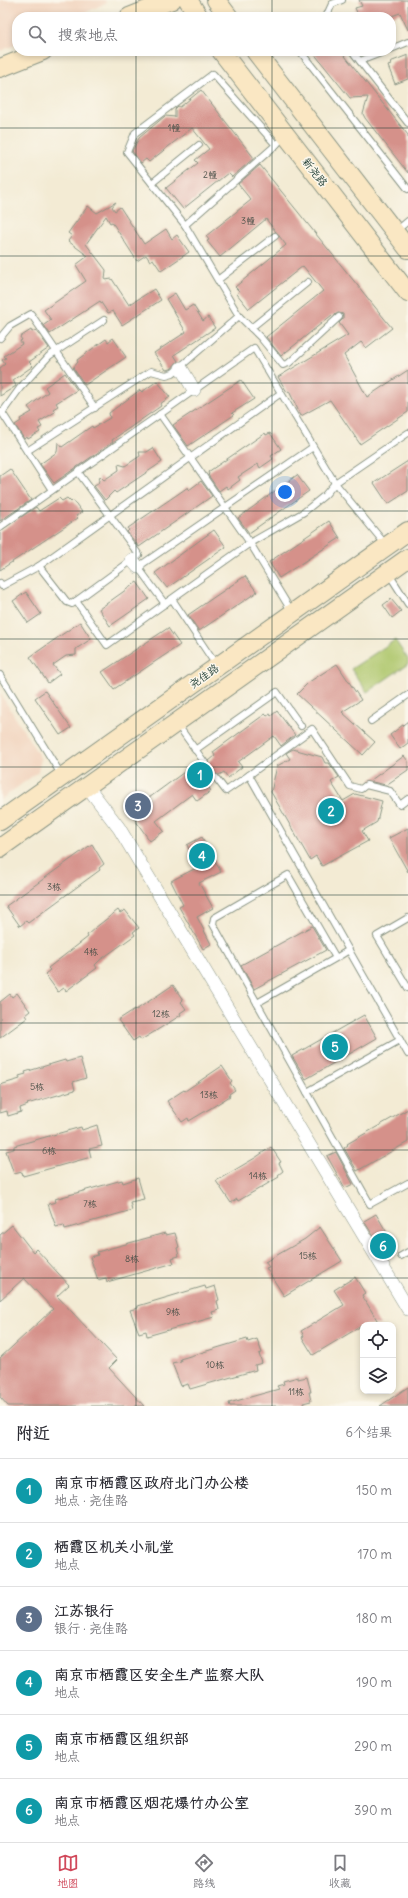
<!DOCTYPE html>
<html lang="zh">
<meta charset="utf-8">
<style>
body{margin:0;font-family:Delius,"LXGW WenKai TC",sans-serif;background:#f7f7f7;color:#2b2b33}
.controls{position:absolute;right:12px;bottom:12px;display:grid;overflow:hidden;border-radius:8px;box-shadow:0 2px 6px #0003}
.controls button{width:36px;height:36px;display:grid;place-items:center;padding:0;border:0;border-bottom:1px solid #e1e1e2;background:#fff;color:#2b2b33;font:20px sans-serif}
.you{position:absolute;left:285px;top:492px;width:14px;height:14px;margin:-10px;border:3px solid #fff;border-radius:50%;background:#1a73e8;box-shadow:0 0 0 6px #1a73e833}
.badge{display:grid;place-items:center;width:26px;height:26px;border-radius:50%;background:#d1495b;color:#fff;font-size:13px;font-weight:700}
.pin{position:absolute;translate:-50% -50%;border:2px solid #fff;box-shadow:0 1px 4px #0006}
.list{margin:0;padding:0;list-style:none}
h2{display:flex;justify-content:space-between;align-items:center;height:52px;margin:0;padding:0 16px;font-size:17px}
h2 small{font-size:13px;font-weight:400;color:#7c7c81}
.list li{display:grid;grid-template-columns:26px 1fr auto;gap:12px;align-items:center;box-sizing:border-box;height:64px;padding:0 16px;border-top:1px solid #e1e1e2}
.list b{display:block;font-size:15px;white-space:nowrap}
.list p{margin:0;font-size:13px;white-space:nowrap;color:#7c7c81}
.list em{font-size:13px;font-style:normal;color:#7c7c81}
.icon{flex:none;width:22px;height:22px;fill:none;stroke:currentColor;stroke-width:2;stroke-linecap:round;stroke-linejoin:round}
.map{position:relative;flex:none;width:408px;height:1406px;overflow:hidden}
.search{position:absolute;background:#fff;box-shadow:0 2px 6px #0003;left:12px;right:12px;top:12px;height:44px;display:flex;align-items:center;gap:10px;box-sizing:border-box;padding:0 14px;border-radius:16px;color:#7c7c81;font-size:15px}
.sheet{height:436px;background:#fff}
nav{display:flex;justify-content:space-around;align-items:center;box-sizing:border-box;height:56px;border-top:1px solid #e1e1e2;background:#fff;font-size:11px;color:#7c7c81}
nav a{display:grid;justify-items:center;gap:2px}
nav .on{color:#d1495b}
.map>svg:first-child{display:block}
.built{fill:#f2d4be}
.green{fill:#adc66b;stroke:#668250}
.building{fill:#d5918a}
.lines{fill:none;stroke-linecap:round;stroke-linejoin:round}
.lane-casing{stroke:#899484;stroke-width:8}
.street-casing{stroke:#899484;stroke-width:14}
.secondary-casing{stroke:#899484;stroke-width:20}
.lane{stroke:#fff;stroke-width:6}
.street{stroke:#fff;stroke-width:13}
.secondary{stroke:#fae7c3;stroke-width:18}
.grid{fill:none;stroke:#1f3d34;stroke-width:1;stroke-opacity:0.55}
.labels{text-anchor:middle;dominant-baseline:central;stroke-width:3;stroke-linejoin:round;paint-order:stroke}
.number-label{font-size:9px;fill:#4c524a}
.street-label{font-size:11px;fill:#1f3d34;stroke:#fbf7ec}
</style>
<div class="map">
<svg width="408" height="1406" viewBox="0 0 408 1406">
<rect width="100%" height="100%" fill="#fbf7ec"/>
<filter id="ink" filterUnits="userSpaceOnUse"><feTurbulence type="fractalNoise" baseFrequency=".025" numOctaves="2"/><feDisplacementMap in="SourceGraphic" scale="8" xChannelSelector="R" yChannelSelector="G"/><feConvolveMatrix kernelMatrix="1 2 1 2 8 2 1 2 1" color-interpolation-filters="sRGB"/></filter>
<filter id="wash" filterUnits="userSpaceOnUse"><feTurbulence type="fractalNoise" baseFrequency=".012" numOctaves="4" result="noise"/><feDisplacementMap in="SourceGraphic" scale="16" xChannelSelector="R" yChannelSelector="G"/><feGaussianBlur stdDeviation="0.9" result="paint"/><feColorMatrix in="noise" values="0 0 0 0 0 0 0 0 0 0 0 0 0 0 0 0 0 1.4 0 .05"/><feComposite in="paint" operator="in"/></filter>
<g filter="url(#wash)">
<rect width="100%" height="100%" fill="#f3ebd4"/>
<g class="built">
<path d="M0 0H105L106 3 76 17H17V44L0 51Z"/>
<path d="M0 693 41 759 38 772 0 800Z"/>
</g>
<path class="green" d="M395 640 408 659V664L367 692 351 669Z"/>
<g id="blocks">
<g class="building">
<path d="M359 0H408V30L400 13 389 17H359L355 8 362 6Z"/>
<path d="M312 51H341L408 135V173L365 118 363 114 368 97 350 98Z"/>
<path d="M408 55V79L395 84 388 66 391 65 390 62Z"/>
<path d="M201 90 254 158 232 177 228 173 183 209 166 188 198 163 195 160 209 149 192 128 149 162 146 159 141 163 132 151 139 138 165 116 175 117V109L178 106 180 107Z"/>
<path d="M260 165 392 328 366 348 361 342 344 355 367 397 408 370V412L360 444 330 400 301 416 289 391 287 392 278 377 348 335 339 323 343 319V314L338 313 333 316 332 315 281 356 266 337 323 291 303 266 249 309 237 294 239 291 235 287 286 245 266 219 220 257 207 241 209 240 206 236 251 200 238 184Z"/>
<path d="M116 202 112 207 115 211 120 207 144 244 166 229 172 239 177 235 189 252 161 271 153 259 150 261 146 255 137 261 112 222 110 223 106 216 86 244 106 270 105 280 112 279 129 305 154 289 161 300 122 325 113 311 108 313 100 301 50 334 44 325 51 320 44 310 86 281 76 265 88 256 68 241 72 236 68 233 88 206 97 213Z"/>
<path d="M175 293 185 310 193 305 203 321 208 317 215 328 174 355 178 361 171 369 166 370 154 353 186 332 166 299Z"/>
<path d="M31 330 32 332 36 330 49 348 29 362 33 366 13 380 16 386 0 396V368L5 364 2 360 6 358 4 356 22 344 20 341 22 340 20 337Z"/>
<path d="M113 338 126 357 85 385 73 368 78 362 77 360 106 339 108 342Z"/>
<path d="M65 373 77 390 56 403 58 406 53 409 55 412 39 422 42 427 38 429 40 432 28 439 27 437 24 439 15 425 21 421 20 419 32 412 28 407 48 392 45 387Z"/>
<path d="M241 380 254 399 232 413 234 415 188 446 173 425Z"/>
<path d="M157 381 170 397 160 404 161 406 112 440 113 442 54 483 40 464 57 452 58 442 62 447 92 426 93 428 110 418 109 413 140 390 142 392Z"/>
<path d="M265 433 266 435 270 433 281 449 271 456 273 459 260 468 258 464 238 477 240 480 228 489 226 486 219 491 208 475 209 474 208 472Z"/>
<path d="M153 448 162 462 116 493 114 491 105 500 94 486 98 484 100 476 104 480 119 470 118 464 125 466 140 456 139 452H147Z"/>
<path d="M408 461V491L388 504 374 483Z"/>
<path d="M10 469 31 500 0 521V476Z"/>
<path d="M297 475 309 491 249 533 238 518Z"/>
<path d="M201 481 212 496 139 547 127 532 129 530 128 528 178 494 188 487 189 490Z"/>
<path d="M59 498 62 501 67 498 71 502 73 500 82 512 76 516 78 518 0 570V531L36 507 39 511Z"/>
<path d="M329 521 340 538 279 578 269 562Z"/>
<path d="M214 530 226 547 167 588 155 573Z"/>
<path d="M245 576 257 592 199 631 188 615Z"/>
<path d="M137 582 149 599 110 626 99 609Z"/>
<path d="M26 592 41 614 28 623 13 601Z"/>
<path d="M391 599 401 611 392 618 383 605Z"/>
<path d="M80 622 91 639 76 649V655L66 656 53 665 60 674 48 683 30 657Z"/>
<path d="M168 628 180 645 114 689 102 672Z"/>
<path d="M337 664 361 700 342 712 375 742 363 755 297 694 309 682Z"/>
<path d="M45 691 71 728 60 735 35 698Z"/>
<path d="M277 711 295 735 281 746 274 736 238 762 242 767 228 778 224 772 219 775 214 774 212 780 207 785 211 791 197 801 192 794 156 821 164 831 150 841 133 817 141 811 138 806 191 767 195 772 202 766 207 767 209 761 215 756 213 752 265 714 267 716 270 714 271 716Z"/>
<path d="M408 721V743L400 749 390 735Z"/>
<path d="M293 749 322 757 325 763H329L339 777 331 782 343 801 355 794 382 801 377 822 362 831 368 841 322 866 316 856 310 860 271 792 277 766 290 759 286 753Z"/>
<path d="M404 756 408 761V770L386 785 372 782 371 780Z"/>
<path d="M408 828V872L389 838Z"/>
<path d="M202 837 221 872 199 883 213 908 197 917 211 944 203 949 179 907 183 905 171 881 198 867 187 845Z"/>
<path d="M92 844 104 864 99 868 100 870 28 923 26 921 20 926 6 906Z"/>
<path d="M118 910 120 913 125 910 139 928 133 932 135 935 100 960 95 965 97 968 66 991 64 988 58 992 45 974 50 970 48 968 88 937 87 935 95 928Z"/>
<path d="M312 926 326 950 254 989 241 965Z"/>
<path d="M173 985 183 1000 181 1002 186 1009 180 1013 181 1015 162 1027 141 1040 139 1037 133 1041 118 1020 135 1009 136 1010Z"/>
<path d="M17 993 30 1011 25 1015 27 1018 0 1038V1002L10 994 12 997Z"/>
<path d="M364 1015 377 1038 306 1079 292 1056Z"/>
<path d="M80 1058 86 1078 73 1082 75 1090 27 1104 28 1105 20 1108 21 1112 8 1116 7 1111 0 1113V1085L20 1079 19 1076 26 1074 25 1072 65 1060 66 1062Z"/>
<path d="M222 1066 232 1081 230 1083 235 1090 229 1094 230 1096 211 1108 189 1121 188 1118 182 1122 167 1101 184 1090 185 1091Z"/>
<path d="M408 1109V1142L357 1171 344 1148 348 1145 347 1144Z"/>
<path d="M97 1125 102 1146 89 1149 91 1157 23 1176 22 1172 14 1174 6 1151 14 1149V1146L81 1127 82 1130Z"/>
<path d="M271 1147 281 1162 279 1163 283 1171 278 1175 279 1177 238 1201 237 1199 231 1203 216 1181 255 1158Z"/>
<path d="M336 1152 353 1184 345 1188 327 1156Z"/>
<path d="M138 1178 144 1199 130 1202 132 1210 65 1229 64 1225 56 1227 48 1204 56 1202 55 1199 122 1180 123 1183Z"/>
<path d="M376 1214 393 1243 391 1245 393 1248 384 1253 364 1221Z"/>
<path d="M12 1225 33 1252 36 1249 69 1285 57 1296 117 1360 109 1368 144 1406H8L0 1397V1358L53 1309 24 1278 0 1300V1235Z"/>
<path d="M320 1227 342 1261 284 1296 266 1268 269 1267 265 1262 305 1239Z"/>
<path d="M165 1233 166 1235 175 1233 179 1247 177 1248 179 1256 172 1258 174 1263 107 1282 106 1278 98 1280 90 1257 98 1255 97 1252Z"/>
<path d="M355 1277 365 1293 362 1295 380 1325H363L313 1355 302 1337 304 1336 301 1331 344 1305 334 1290Z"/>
<path d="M205 1286 206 1289 215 1286 219 1300 217 1301 219 1310 212 1312 214 1317 147 1336 146 1331 139 1333 130 1310 138 1308V1306Z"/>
<path d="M247 1339 248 1342 257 1339 262 1353 259 1354 262 1363 255 1365 256 1370 190 1389 188 1384 181 1386 172 1363 181 1361 180 1359Z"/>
<path d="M298 1377V1379L307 1377 311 1392H309L311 1401 303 1403 304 1406H230L229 1403 279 1389 277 1386 284 1384 283 1381Z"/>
<path d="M408 1387V1406H380Z"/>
</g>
</g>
</g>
<g filter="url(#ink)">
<use href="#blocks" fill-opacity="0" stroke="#899484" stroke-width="1"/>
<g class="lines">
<defs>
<g id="lane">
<path d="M326 17 332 4 342 0"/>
<path d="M391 49 408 42"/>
<path d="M300 51 408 189"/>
<path d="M352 51 408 123"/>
<path d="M360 61 386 51"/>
<path d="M276 145 213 74 135 133 127 152 185 225 239 316 261 338 283 365 289 363 339 317"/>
<path d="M152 183 199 145"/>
<path d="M185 225 278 143"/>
<path d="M396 231 408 221"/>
<path d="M219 279 275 236"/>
<path d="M251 328 308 282"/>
<path d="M0 338 10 326 31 314 95 408"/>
<path d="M1 411 52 490"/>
<path d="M2 413 20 388 49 356 104 320"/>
<path d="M160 414 250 543 292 612"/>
<path d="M27 451 151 371 166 375 173 373 239 316"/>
<path d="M0 527 254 348 335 483 386 545"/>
<path d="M39 566 67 602 72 604 139 555 78 472"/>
<path d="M389 574 408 604"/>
<path d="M0 583 2 586 39 566 281 393"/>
<path d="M172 599 216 665"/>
<path d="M76 601 107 645 250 543 304 512 325 495 335 483 408 433"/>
<path d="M165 604 138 567 313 447"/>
<path d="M0 675 62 776"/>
<path d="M371 721 408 695"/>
<path d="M177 724 205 763"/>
<path d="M195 750 277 692 301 726"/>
<path d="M249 775 312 729 350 786 361 789 366 785 390 791 400 805 408 799"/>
<path d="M216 778 226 791 249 775 408 1054"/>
<path d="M408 918 377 936 408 988"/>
<path d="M336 958 288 875 214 918 213 924 257 1003 336 958 349 950"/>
<path d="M257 1003 370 1204 408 1183"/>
<path d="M307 1092 400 1040"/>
<path d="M401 1256 408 1252"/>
</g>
<g id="street">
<path d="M181 368 194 390"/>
<path d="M132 560 138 567"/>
<path d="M87 786 119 828 408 1309"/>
</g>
<g id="secondary">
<path d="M188 0 199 17"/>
<path d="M216 0 229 17"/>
<path d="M129 17 172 0"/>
<path d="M221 51 408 293"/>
<path d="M255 51 408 249"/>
<path d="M0 68 43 51"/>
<path d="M0 821 408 531"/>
<path d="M0 848 408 558"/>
</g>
</defs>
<use href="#lane" class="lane-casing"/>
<use href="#street" class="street-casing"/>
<use href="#secondary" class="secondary-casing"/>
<use href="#lane" class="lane"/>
<use href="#street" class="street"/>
<use href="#secondary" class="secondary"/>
</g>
</g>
<path class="grid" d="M136 0V17M272 0V17M136 51V1406M272 51V1406M0 128H408M0 256H408M0 383H408M0 511H408M0 639H408M0 767H408M0 895H408M0 1023H408M0 1150H408M0 1278H408"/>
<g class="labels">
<g class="number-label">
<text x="174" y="127">1幢</text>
<text x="210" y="174">2幢</text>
<text x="248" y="220">3幢</text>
<text x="54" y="886">3栋</text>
<text x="91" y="951">4栋</text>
<text x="161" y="1013">12栋</text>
<text x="37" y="1086">5栋</text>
<text x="209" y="1094">13栋</text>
<text x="49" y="1150">6栋</text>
<text x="258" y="1175">14栋</text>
<text x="90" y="1203">7栋</text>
<text x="308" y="1255">15栋</text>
<text x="132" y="1258">8栋</text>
<text x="173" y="1311">9栋</text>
<text x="215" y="1364">10栋</text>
<text x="296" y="1391">11栋</text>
</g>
<g class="street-label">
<text transform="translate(315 172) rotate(52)">新尧路</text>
<text transform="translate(204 676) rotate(-35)">尧佳路</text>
</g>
</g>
</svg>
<div class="controls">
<button><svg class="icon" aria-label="locate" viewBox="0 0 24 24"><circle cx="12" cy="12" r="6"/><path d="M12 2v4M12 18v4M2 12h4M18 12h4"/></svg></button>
<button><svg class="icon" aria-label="layers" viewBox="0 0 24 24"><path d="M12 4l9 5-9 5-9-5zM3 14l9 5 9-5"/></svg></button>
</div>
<div class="you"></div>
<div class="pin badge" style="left:200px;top:775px;background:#0f9aa8">1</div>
<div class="pin badge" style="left:331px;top:811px;background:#0f9aa8">2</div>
<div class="pin badge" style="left:138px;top:806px;background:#5c6f8a">3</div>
<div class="pin badge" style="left:202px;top:856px;background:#0f9aa8">4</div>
<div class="pin badge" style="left:335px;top:1047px;background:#0f9aa8">5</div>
<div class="pin badge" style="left:383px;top:1246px;background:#0f9aa8">6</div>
<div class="search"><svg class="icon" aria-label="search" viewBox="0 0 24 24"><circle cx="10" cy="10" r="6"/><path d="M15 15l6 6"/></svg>搜索地点</div>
</div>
<section class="sheet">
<h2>附近<small>6个结果</small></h2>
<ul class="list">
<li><span class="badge" style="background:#0f9aa8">1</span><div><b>南京市栖霞区政府北门办公楼</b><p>地点 · 尧佳路</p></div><em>150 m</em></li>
<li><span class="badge" style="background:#0f9aa8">2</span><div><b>栖霞区机关小礼堂</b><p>地点</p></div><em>170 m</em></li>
<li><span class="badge" style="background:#5c6f8a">3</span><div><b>江苏银行</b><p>银行 · 尧佳路</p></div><em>180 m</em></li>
<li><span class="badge" style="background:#0f9aa8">4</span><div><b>南京市栖霞区安全生产监察大队</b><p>地点</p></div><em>190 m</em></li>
<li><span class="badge" style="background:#0f9aa8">5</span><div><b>南京市栖霞区组织部</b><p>地点</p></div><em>290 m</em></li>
<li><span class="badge" style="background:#0f9aa8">6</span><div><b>南京市栖霞区烟花爆竹办公室</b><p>地点</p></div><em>390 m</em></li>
</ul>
</section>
<nav>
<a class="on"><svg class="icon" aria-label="map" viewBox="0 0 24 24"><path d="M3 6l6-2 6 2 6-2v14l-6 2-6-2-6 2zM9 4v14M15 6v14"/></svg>地图</a>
<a><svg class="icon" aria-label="directions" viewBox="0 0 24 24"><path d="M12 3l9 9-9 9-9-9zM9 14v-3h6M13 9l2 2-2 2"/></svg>路线</a>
<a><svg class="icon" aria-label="saved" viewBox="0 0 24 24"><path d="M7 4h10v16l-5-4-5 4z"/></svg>收藏</a>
</nav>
